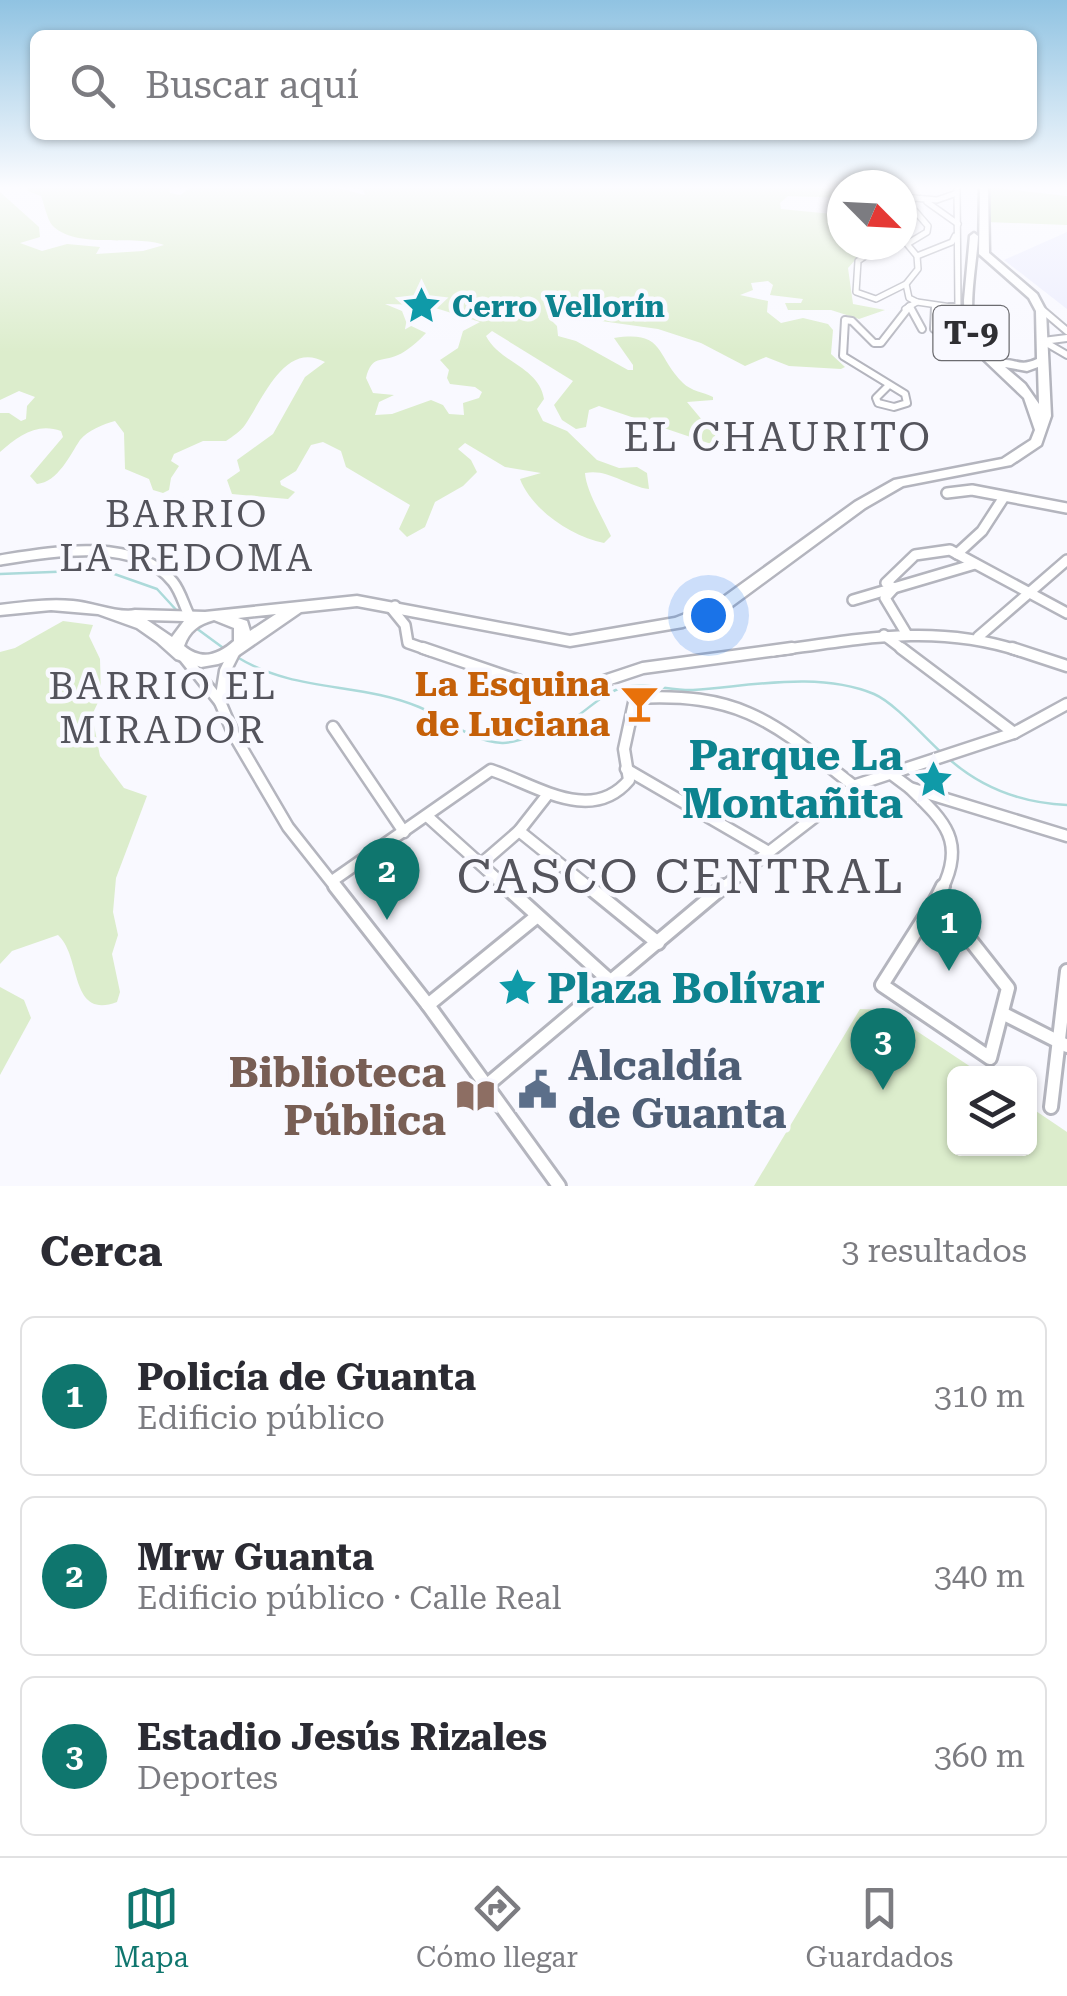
<!DOCTYPE html>
<html lang="es">
<meta charset="utf-8">
<style>
body{margin:0;font-family:"Roboto Serif",serif;background:#f2f2f3;color:#2b2b33}
.controls{position:absolute;right:30px;bottom:30px;display:grid;overflow:hidden;border-radius:15px;box-shadow:0 2px 8px #0004}
.controls button{width:90px;height:90px;display:grid;place-items:center;padding:0;border:0;border-bottom:2px solid #e1e1e2;background:#fff;color:#2b2b33;font:50px sans-serif}
.compass{position:absolute;left:827px;top:170px;width:90px;height:90px;border-radius:50%;background:#fff;box-shadow:0 2px 8px #0004;rotate:114deg}
.you{position:absolute;left:708px;top:615px;width:35px;height:35px;margin:-25px;border:8px solid #fff;border-radius:50%;background:#1a73e8;box-shadow:0 0 0 15px #1a73e833}
.badge{display:grid;place-items:center;width:65px;height:65px;border-radius:50%;background:#0f766e;color:#fff;font-size:32px;font-weight:700}
.pin{position:absolute;translate:-50% -82px;filter:drop-shadow(0 2px 5px #0008)}
.pin::after{content:'';position:absolute;top:52px;width:35px;height:30px;background:inherit;clip-path:polygon(0 0,100% 0,50% 100%)}
.list{margin:0;padding:0;list-style:none}
h2{display:flex;justify-content:space-between;align-items:center;height:130px;margin:0;padding:0 40px;font-size:42px}
h2 small{font-size:32px;font-weight:400;color:#7c7c81}
.list li{display:grid;grid-template-columns:65px 1fr auto;gap:30px;align-items:center;box-sizing:border-box;height:160px;margin:0 20px 20px;padding:0 20px;border:2px solid #e1e1e2;border-radius:15px}
.list b{display:block;font-size:38px;white-space:nowrap}
.list p{margin:0;font-size:32px;white-space:nowrap;color:#7c7c81}
.list em{font-size:32px;font-style:normal;color:#7c7c81}
.icon{flex:none;width:55px;height:55px;fill:none;stroke:currentColor;stroke-width:2;stroke-linecap:round;stroke-linejoin:round}
.map{position:relative;flex:none;width:1067px;height:1186px;overflow:hidden}
.search{position:absolute;background:#fff;box-shadow:0 2px 8px #0004;left:30px;right:30px;top:30px;height:110px;display:flex;align-items:center;gap:25px;box-sizing:border-box;padding:0 35px;border-radius:15px;color:#7c7c81;font-size:38px}
.sheet{height:670px;background:#fff}
nav{display:flex;justify-content:space-around;align-items:center;box-sizing:border-box;height:140px;border-top:2px solid #e1e1e2;background:#fff;font-size:28px;color:#7c7c81}
nav a{display:grid;justify-items:center;gap:5px}
nav .on{color:#0f766e}
.map>svg:first-child{display:block}
.built{fill:#ecedfe}
.green{fill:#dcedcc;fill-rule:evenodd}
.lines{fill:none;stroke-linecap:round;stroke-linejoin:round}
.stream{stroke:#acdada;stroke-width:2.5}
.minor-far4-casing{stroke:#b4b5be;stroke-width:8}
.minor-far3-casing{stroke:#b4b5be;stroke-width:10}
.minor-far2-casing{stroke:#b4b5be;stroke-width:14}
.minor-far1-casing{stroke:#b4b5be;stroke-width:15}
.minor-casing{stroke:#b4b5be;stroke-width:18}
.trunk-casing{stroke:#b4b5be;stroke-width:5}
.minor-far4{stroke:#fff;stroke-width:5}
.minor-far3{stroke:#fff;stroke-width:6}
.minor-far2{stroke:#fff;stroke-width:9}
.minor-far1{stroke:#fff;stroke-width:10}
.minor{stroke:#fff;stroke-width:12}
.trunk{fill:#fff;fill-rule:evenodd}
.labels{text-anchor:middle;dominant-baseline:central;stroke-width:9;stroke-linejoin:round;paint-order:stroke}
.far-culture-label{font-size:30px;font-weight:bold;fill:#0d838f;stroke:#f9f9ff;text-anchor:start}
.shield{fill:#f9f9ff;stroke:#6c6c70;stroke-width:2.5}
.shield-label{font-size:32px;font-weight:bold;fill:#2f2f33}
.food-label{font-size:35px;font-weight:bold;fill:#c56008;stroke:#f9f9ff;text-anchor:end}
.neighbourhood-label{font-size:38px;letter-spacing:2.5px;fill:#54545c;stroke:#f9f9ff}
.quarter-label{font-size:40px;letter-spacing:2.5px;fill:#54545c;stroke:#f9f9ff}
.near-culture-label{font-size:42px;font-weight:bold;fill:#0d838f;stroke:#f9f9ff;text-anchor:end}
.near-service-label{font-size:42px;font-weight:bold;fill:#4e5e75;stroke:#f9f9ff;text-anchor:start}
.near-education-label{font-size:42px;font-weight:bold;fill:#785e54;stroke:#f9f9ff;text-anchor:end}
.near-quarter-label{font-size:48px;letter-spacing:2.5px;fill:#54545c;stroke:#f9f9ff}
</style>
<div class="map">
<svg width="1067" height="1186" viewBox="0 0 1067 1186">
<rect width="100%" height="100%" fill="#f9f9ff"/>
<path class="built" d="M1067 232V309L1004 260Z"/>
<g class="green">
<path d="M28 187H169L170 193 180 195 192 187H334L365 195 363 190 349 187H842V198L788 196 780 203 781 209 832 214V228L842 235V245L866 248 848 268 853 304 885 310 859 319 831 310H788L785 303H801L803 299 770 295 773 285 768 281 751 283 753 290 740 295 768 301 767 312 781 323 803 318 828 324 833 330 831 354 845 367 841 369 789 366 766 357 745 366 701 343 658 329 566 316 548 317 557 326 558 336 576 341 628 370H633V365L614 338C665 330 655 355 683 383 691 391 703 392 713 397V400L687 402 723 445 717 446 599 406 589 410 586 427 576 429 562 420 554 405 573 381 492 331 486 336C500 363 539 367 544 399L537 409 543 421 567 431 597 460 619 468 637 467 647 473 649 489C627 486 607 468 585 473 586 491 603 518 611 536L604 543C572 537 532 510 520 479L541 473 505 467 465 443 458 449 471 460 477 472 463 486 435 502 425 527 407 537 399 529 410 505 346 467 341 451 323 442 311 445 296 471 280 481 281 485 295 492 288 499 232 494 227 480 240 471 237 460 273 434 305 377 325 362C285 340 263 399 245 425 240 432 233 436 226 441H203L174 454 171 461 179 466 171 478 169 490 163 493 153 490 149 479 125 469 124 433 115 421C104 424 88 430 80 440 70 455 58 482 37 484L30 476 63 437 61 431C37 422 18 436 0 452V413H9L21 421 26 419 27 406 35 397 19 391 0 400V192L39 227 40 237 20 243 42 251 67 244 100 247 96 254 143 251 164 245C136 234 75 250 52 225 47 219 44 203 41 196L28 191ZM385 304 426 305 480 322 463 331 458 348 440 360 449 370 447 378 450 384 475 387 482 392 479 398 463 403 464 415 449 414 443 405 431 400 392 414 375 415 379 402 394 395 373 393 366 378C372 354 381 363 398 355 406 352 420 340 426 333L407 324 402 311Z"/>
<path d="M988 187 1067 196V225L987 222Z"/>
<path d="M63 621 93 625 89 636 100 659 101 696 92 715 100 756 124 788 147 796 116 878 113 912 118 935 112 954 120 992 117 1002C69 1020 82 957 58 935L12 951 0 964V652L15 648Z"/>
<path d="M0 987 24 1000 31 1018 0 1075Z"/>
<path d="M860 1009 885 1010 980 1073 954 1074V1148H1030V1107L1067 1132V1186H754Z"/>
</g>
<g class="lines">
<g class="stream">
<path d="M0 574 103 570 157 589 179 613"/>
<path d="M196 628 226 650"/>
<path d="M237 657C295 693 360 682 419 707 446 718 471 742 502 743 514 744 562 726 573 719 590 708 604 692 625 687 645 682 671 691 693 690 751 686 819 671 874 694 895 703 925 738 943 754"/>
<path d="M949 759C983 789 1022 803 1067 805"/>
</g>
<defs>
<g id="minor-far4">
<path d="M902 197 937 200 957 193"/>
<path d="M903 197 928 226 927 232 907 244 917 256 918 269 906 284 909 298 917 302 905 309"/>
<path d="M842 202 835 227 842 234"/>
<path d="M927 202 958 224"/>
<path d="M874 245 871 247 874 250 858 261 856 292 876 299 906 284"/>
<path d="M917 256 952 242 955 236"/>
<path d="M917 302 958 308 957 187"/>
<path d="M909 306 911 309"/>
</g>
<g id="minor-far3">
<path d="M910 307 922 329"/>
<path d="M950 307H958"/>
<path d="M1040 308 1067 331"/>
<path d="M934 329 935 307"/>
<path d="M1043 341 1067 355"/>
<path d="M1043 341 1067 338"/>
<path d="M888 386 876 398 878 403 894 407 907 403 905 394 843 356 845 320 852 321 874 343H881L909 307"/>
</g>
<g id="minor-far2">
<path d="M947 493 972 490 1067 508"/>
<path d="M957 554 982 531 1004 497"/>
<path d="M0 560C50 552 136 536 173 582 181 592 184 606 190 617"/>
<path d="M853 600 975 564"/>
<path d="M395 606 392 609 405 625 408 643 431 651"/>
<path d="M906 633 885 598 894 588 886 583 915 555 950 550 1067 613"/>
<path d="M884 635 905 651"/>
<path d="M978 637 1067 560"/>
<path d="M773 651C860 639 935 623 1020 651"/>
</g>
<g id="minor-far1">
<path d="M423 648 552 692H571L643 668 792 648"/>
<path d="M901 648 1014 733"/>
<path d="M1012 648 1067 666"/>
<path d="M184 657 220 702 234 735 288 827 337 889"/>
<path d="M220 702 225 671 234 653"/>
<path d="M333 727 404 832"/>
<path d="M626 769 767 851"/>
<path d="M890 773 910 788 1067 836"/>
<path d="M910 788C944 821 966 841 942 889"/>
<path d="M427 816 508 889"/>
<path d="M519 831 591 889"/>
<path d="M481 864 519 831 548 794"/>
<path d="M332 881 491 770C536 785 591 825 629 780L624 749 635 698C743 692 774 723 854 786"/>
<path d="M721 889 856 785 1014 733 1067 704"/>
</g>
<g id="minor">
<path d="M335 886 428 1005 559 1186"/>
<path d="M505 886 610 981"/>
<path d="M588 886 658 943"/>
<path d="M937 898 1008 988 990 1058 882 985Z"/>
<path d="M937 898 943 886"/>
<path d="M428 1005 536 917"/>
<path d="M1002 1013 1067 1046"/>
<path d="M486 1086 724 886"/>
<path d="M1051 1107 1067 971"/>
</g>
<path id="trunk" d="M980 187H988L989 253 1037 294 1046 311 1051 416 1041 445 1011 465 903 486 865 508 728 609 683 627 570 646 357 606 301 612 233 659 218 664 201 667 176 659 157 642 137 628 98 614 51 610 0 615V605C24 602 48 599 73 601 90 602 121 614 135 610L205 612 357 596 570 636 675 618 718 601 855 502 894 480 1002 459 1031 440 1035 430 1024 398 983 359 965 332 964 300 970 236 974 233 978 236C977 263 966 311 977 336 982 346 990 354 999 361 1014 357 1019 368 1037 359L1036 311 1029 298 979 254ZM1005 367 1027 371 1038 367 1039 404 1025 384ZM276 614 250 631 247 621 238 618ZM147 620 184 621 172 637ZM214 620 234 628V641C218 655 202 661 184 646 189 631 199 624 214 620Z"/>
</defs>
<use href="#minor-far4" class="minor-far4-casing"/>
<use href="#minor-far3" class="minor-far3-casing"/>
<use href="#minor-far2" class="minor-far2-casing"/>
<use href="#minor-far1" class="minor-far1-casing"/>
<use href="#minor" class="minor-casing"/>
<use href="#trunk" class="trunk-casing"/>
<use href="#minor-far4" class="minor-far4"/>
<use href="#minor-far3" class="minor-far3"/>
<use href="#minor-far2" class="minor-far2"/>
<use href="#minor-far1" class="minor-far1"/>
<use href="#minor" class="minor"/>
<use href="#trunk" class="trunk"/>
</g>
<linearGradient id="sky" x2="0" y2="1"><stop stop-color="#90c3e2"/><stop offset="0.53" stop-color="#fcfcff"/><stop offset="1" stop-color="#fcfcff" stop-opacity="0"/></linearGradient>
<rect width="1067" height="353" fill="url(#sky)"/>
<defs>
<symbol id="sight-bare" viewBox="-9 -9 18 18"><path d="M0-6L1.8-2.2L6-1.7L2.9 1.2L3.7 5.4L0 3.3L-3.7 5.4L-2.9 1.2L-6-1.7L-1.8-2.2Z" fill="#0f9aa8" stroke="#f9f9ff" stroke-width="2.5" paint-order="stroke"/></symbol>
<symbol id="bar-bare" viewBox="-9 -9 18 18"><path d="M-6-5H6L.8 .8V4.5H3.5V6h-7V4.5H-.8V.8Z" fill="#e8710a" stroke="#f9f9ff" stroke-width="2.5" paint-order="stroke"/></symbol>
<symbol id="civic-bare" viewBox="-9 -9 18 18"><path d="M-.6-6.5H3V-4.5H.6V-3L4-1V1h2V6H-6V1h2V-1L-.6-3ZM-1.2 2.5V6h2.4V2.5Z" fill="#5c6f8a" stroke="#f9f9ff" stroke-width="2.5" paint-order="stroke"/></symbol>
<symbol id="library-bare" viewBox="-9 -9 18 18"><path d="M-6-4Q-3-5.5-.7-3.5V5Q-3 3-6 4ZM6-4Q3-5.5 .7-3.5V5Q3 3 6 4Z" fill="#8d6e63" stroke="#f9f9ff" stroke-width="2.5" paint-order="stroke"/></symbol>
</defs>
<g fill-rule="evenodd">
<use href="#sight-bare" x="394" y="278" width="55" height="55"/>
<use href="#bar-bare" x="612" y="676" width="55" height="55"/>
<use href="#sight-bare" x="906" y="752" width="55" height="55"/>
<use href="#sight-bare" x="490" y="960" width="55" height="55"/>
<use href="#civic-bare" x="510" y="1062" width="55" height="55"/>
<use href="#library-bare" x="448" y="1068" width="55" height="55"/>
</g>
<g class="labels">
<g class="far-culture-label">
<text x="452" y="306">Cerro Vellorín</text>
</g>
<rect class="shield" x="933.5" y="306" width="75" height="54" rx="8"/>
<g class="shield-label">
<text x="971" y="333">T-9</text>
</g>
<g class="food-label">
<text x="610" y="684">La Esquina<tspan x="610" dy="40">de Luciana</tspan></text>
</g>
<g class="neighbourhood-label">
<text x="187" y="514">BARRIO<tspan x="187" dy="44">LA REDOMA</tspan></text>
<text x="163" y="686">BARRIO EL<tspan x="163" dy="44">MIRADOR</tspan></text>
</g>
<g class="quarter-label">
<text x="778" y="437">EL CHAURITO</text>
</g>
<g class="near-culture-label">
<text x="903" y="755">Parque La<tspan x="903" dy="48">Montañita</tspan></text>
<text x="547" y="988" text-anchor="start">Plaza Bolívar</text>
</g>
<g class="near-service-label">
<text x="568" y="1065">Alcaldía<tspan x="568" dy="48">de Guanta</tspan></text>
</g>
<g class="near-education-label">
<text x="446" y="1072">Biblioteca<tspan x="446" dy="48">Pública</tspan></text>
</g>
<g class="near-quarter-label">
<text x="681" y="877">CASCO CENTRAL</text>
</g>
</g>
</svg>
<div class="controls">
<button><svg class="icon" aria-label="layers" viewBox="0 0 24 24"><path d="M12 4l9 5-9 5-9-5zM3 14l9 5 9-5"/></svg></button>
</div>
<svg class="compass" viewBox="-18 -18 36 36"><path d="M0-13l5 13h-10z" fill="#e53935"/><path d="M0 13l5-13h-10z" fill="#7c7c81"/></svg>
<div class="you"></div>
<div class="pin badge" style="left:949px;top:971px">1</div>
<div class="pin badge" style="left:387px;top:920px">2</div>
<div class="pin badge" style="left:883px;top:1090px">3</div>
<div class="search"><svg class="icon" aria-label="search" viewBox="0 0 24 24"><circle cx="10" cy="10" r="6"/><path d="M15 15l6 6"/></svg>Buscar aquí</div>
</div>
<section class="sheet">
<h2>Cerca<small>3 resultados</small></h2>
<ul class="list">
<li><span class="badge">1</span><div><b>Policía de Guanta</b><p>Edificio público</p></div><em>310 m</em></li>
<li><span class="badge">2</span><div><b>Mrw Guanta</b><p>Edificio público · Calle Real</p></div><em>340 m</em></li>
<li><span class="badge">3</span><div><b>Estadio Jesús Rizales</b><p>Deportes</p></div><em>360 m</em></li>
</ul>
</section>
<nav>
<a class="on"><svg class="icon" aria-label="map" viewBox="0 0 24 24"><path d="M3 6l6-2 6 2 6-2v14l-6 2-6-2-6 2zM9 4v14M15 6v14"/></svg>Mapa</a>
<a><svg class="icon" aria-label="directions" viewBox="0 0 24 24"><path d="M12 3l9 9-9 9-9-9zM9 14v-3h6M13 9l2 2-2 2"/></svg>Cómo llegar</a>
<a><svg class="icon" aria-label="saved" viewBox="0 0 24 24"><path d="M7 4h10v16l-5-4-5 4z"/></svg>Guardados</a>
</nav>
